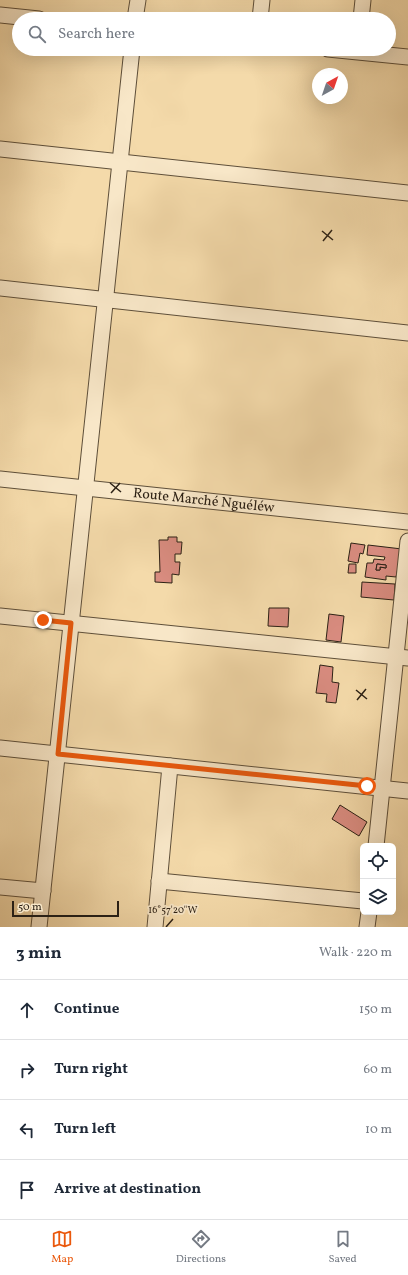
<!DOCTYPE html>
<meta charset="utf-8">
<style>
body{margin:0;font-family:Vollkorn,serif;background:#f6f6f7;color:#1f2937}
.controls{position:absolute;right:12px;bottom:12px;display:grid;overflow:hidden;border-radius:6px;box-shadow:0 4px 16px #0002}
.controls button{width:36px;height:36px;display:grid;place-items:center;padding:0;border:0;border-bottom:1px solid #e0e1e3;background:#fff;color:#1f2937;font:20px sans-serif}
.compass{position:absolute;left:312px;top:68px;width:36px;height:36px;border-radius:50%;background:#fff;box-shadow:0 4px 16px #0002;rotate:40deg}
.scale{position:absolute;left:12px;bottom:10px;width:107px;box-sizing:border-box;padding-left:4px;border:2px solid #2c2115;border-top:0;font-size:11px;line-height:14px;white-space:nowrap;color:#2c2115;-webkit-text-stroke:3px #f8e7c8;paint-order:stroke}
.stop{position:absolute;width:12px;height:12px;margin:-9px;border:3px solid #ea580c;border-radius:50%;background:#fff}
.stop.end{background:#ea580c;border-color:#fff;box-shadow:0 1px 4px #0008}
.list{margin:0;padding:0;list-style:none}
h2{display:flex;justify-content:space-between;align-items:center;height:52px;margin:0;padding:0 16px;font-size:17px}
h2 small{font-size:13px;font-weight:400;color:#747a83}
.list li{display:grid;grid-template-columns:26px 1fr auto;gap:12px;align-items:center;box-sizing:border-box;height:60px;padding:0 16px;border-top:1px solid #e0e1e3}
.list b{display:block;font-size:15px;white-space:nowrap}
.list em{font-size:13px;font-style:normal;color:#747a83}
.icon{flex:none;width:22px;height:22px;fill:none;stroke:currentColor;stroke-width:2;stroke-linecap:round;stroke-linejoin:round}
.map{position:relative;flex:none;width:408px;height:927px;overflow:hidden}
.search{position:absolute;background:#fff;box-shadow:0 4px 16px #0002;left:12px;right:12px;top:12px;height:44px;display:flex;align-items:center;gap:10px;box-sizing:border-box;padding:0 14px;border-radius:22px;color:#747a83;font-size:15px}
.sheet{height:292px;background:#fff}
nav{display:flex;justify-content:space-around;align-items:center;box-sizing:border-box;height:56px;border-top:1px solid #e0e1e3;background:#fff;font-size:11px;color:#747a83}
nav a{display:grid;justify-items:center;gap:2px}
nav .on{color:#ea580c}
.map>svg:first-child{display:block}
.building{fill:#d98c80;stroke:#2c2115;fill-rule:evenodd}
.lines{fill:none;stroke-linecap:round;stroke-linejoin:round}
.minor-casing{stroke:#5e4f3a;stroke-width:17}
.minor{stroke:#f8e7c8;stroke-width:15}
.route{stroke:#ea580c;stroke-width:5}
.ticks{fill:none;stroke:#2c2115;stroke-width:1.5}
.labels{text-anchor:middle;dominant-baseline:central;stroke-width:3.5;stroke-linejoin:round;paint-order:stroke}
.street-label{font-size:14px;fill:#2c2115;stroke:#f8e7c8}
.ticks-label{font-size:10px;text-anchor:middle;fill:#2c2115;stroke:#f8e7c8;stroke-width:3.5;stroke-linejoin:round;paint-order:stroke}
</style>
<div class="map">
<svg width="408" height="927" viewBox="0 0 408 927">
<rect width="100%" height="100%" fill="#f4daaa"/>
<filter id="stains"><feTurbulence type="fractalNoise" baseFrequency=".005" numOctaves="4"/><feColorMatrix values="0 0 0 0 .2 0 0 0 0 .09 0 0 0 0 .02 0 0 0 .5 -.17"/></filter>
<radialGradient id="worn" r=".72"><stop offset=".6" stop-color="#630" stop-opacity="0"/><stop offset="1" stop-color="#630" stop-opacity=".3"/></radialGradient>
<g class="building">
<path d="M168 537H177V542H182L181 554H175V562H180L179 575 172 574V583L155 582V572H160L159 540H168Z"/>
<path d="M351 543 365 545 363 554 360 553 358 563 348 561Z"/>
<path d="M368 545 402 549 396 577 386 576V580L365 577 367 563H373L374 559 384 560 385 557 367 555ZM377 564 386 565V568L380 567V570H376Z"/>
<path d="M349 564H356V573H348Z"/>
<path d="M377 564 386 565V568L380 567V570H376Z"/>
<path d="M362 582 395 584 394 600 361 597Z"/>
<path d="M269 608H289L288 627 268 626Z"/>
<path d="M329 614 344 616 341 642 326 640Z"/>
<path d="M320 665 333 667 332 682 339 683 336 703 326 702 327 694 316 693Z"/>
<path d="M340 805 367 822 359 836 332 819Z"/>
</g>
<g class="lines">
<defs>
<g id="minor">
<path d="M0 15 39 19"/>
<path d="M135 19 138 0"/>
<path d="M260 19 262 0"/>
<path d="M361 19 363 0"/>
<path d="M328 49 408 57"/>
<path d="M0 149 408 193"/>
<path d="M0 288 408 333"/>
<path id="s1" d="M0 479 408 522"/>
<path d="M0 616 408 658"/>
<path d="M0 748 408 791"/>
<path d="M376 846 408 541"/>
<path d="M159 881 363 901"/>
<path d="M0 887 43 891"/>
<path d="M39 927 132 49"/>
<path d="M155 927 170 766"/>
<path d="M367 927 369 912"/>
</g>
</defs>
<use href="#minor" class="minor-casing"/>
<use href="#minor" class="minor"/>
</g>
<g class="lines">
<path class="route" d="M43 620 71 623 58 754 367 786"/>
</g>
<path class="ticks" d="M322 231 333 240M323 241 332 230M110 483 121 492M111 493 120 483M356 690 367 699M357 700 366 689M166 927 173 919"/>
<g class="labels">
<g class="street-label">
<text stroke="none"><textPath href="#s1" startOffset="205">Route Marché Nguéléw</textPath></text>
</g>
</g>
<g class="ticks-label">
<text x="173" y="913">16°57'20"W</text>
</g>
<rect width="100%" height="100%" filter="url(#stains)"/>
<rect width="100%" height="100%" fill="url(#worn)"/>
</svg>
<div class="controls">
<button><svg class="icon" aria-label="locate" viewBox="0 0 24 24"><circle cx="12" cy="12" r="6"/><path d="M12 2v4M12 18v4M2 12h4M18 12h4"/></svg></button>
<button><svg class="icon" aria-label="layers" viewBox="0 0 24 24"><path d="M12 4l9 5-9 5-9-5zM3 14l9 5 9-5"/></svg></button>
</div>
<svg class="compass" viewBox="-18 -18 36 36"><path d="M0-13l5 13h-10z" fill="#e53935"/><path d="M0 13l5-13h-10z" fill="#747a83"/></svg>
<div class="scale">50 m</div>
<div class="stop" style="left:367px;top:786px"></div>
<div class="stop end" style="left:43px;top:620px"></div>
<div class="search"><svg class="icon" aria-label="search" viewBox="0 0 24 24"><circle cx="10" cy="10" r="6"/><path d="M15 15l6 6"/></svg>Search here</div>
</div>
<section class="sheet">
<h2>3 min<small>Walk · 220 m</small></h2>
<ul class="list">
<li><svg class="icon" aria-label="ahead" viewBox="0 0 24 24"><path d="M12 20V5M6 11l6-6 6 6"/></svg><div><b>Continue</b></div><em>150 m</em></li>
<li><svg class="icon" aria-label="right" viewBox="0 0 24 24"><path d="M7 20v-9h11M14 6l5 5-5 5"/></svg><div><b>Turn right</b></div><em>60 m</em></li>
<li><svg class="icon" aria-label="left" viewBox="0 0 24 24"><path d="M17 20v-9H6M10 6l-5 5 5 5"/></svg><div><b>Turn left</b></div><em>10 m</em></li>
<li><svg class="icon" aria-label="arrive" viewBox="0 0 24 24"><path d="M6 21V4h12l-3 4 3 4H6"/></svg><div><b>Arrive at destination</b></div></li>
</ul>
</section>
<nav>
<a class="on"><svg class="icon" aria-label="map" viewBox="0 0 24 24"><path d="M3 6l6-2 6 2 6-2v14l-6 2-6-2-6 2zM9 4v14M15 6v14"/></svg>Map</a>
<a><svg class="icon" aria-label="directions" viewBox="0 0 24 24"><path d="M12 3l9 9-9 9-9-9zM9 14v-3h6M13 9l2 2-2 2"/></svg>Directions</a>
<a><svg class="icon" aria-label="saved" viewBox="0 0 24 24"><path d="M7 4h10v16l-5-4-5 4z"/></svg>Saved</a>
</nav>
